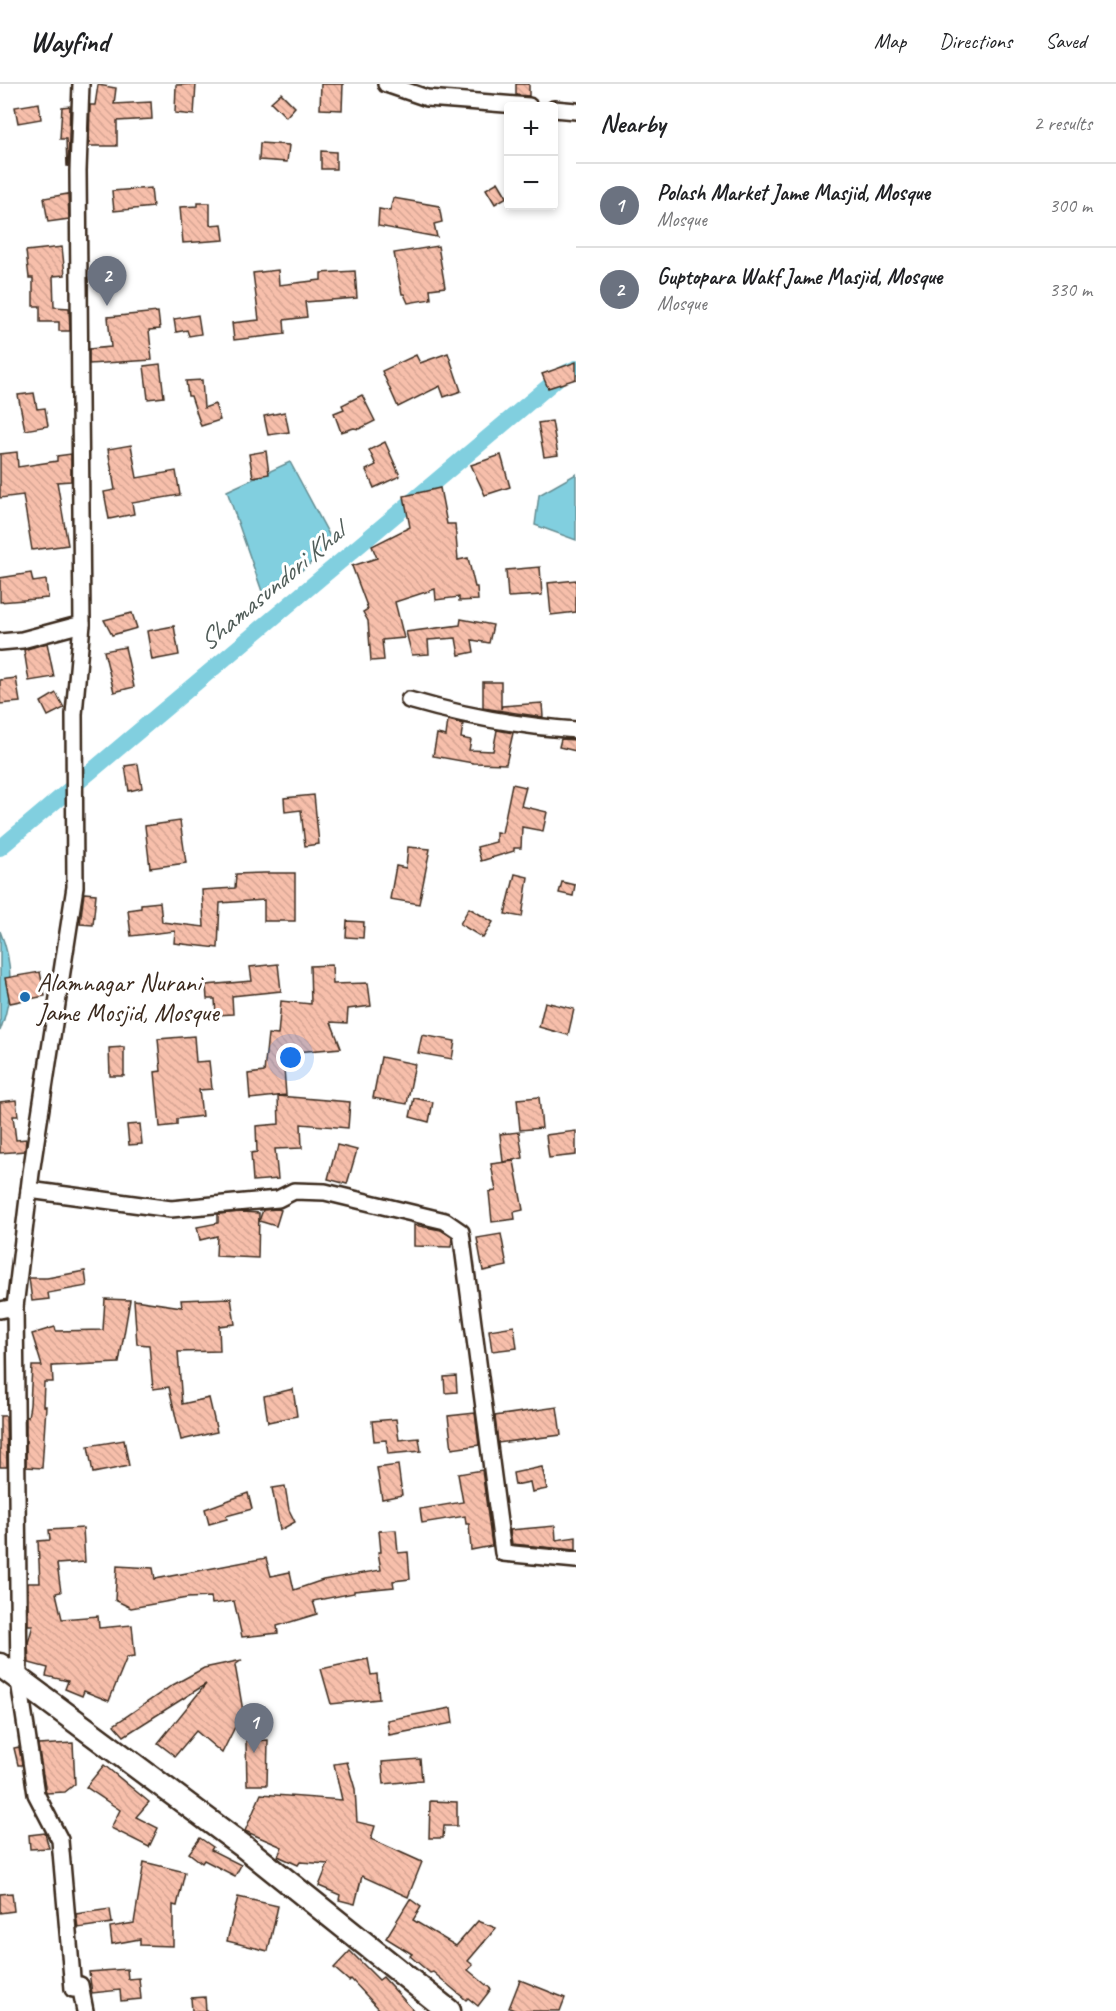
<!DOCTYPE html>
<meta charset="utf-8">
<style>
body{margin:0;font-family:Caveat,sans-serif;background:#f2f2f2;color:#202124}
.controls{position:absolute;right:18px;top:18px;display:grid;overflow:hidden;border-radius:6px;box-shadow:0 3px 9px #0003}
.controls button{width:54px;height:54px;display:grid;place-items:center;padding:0;border:0;border-bottom:2px solid #e0e0e0;background:#fff;color:#202124;font:30px sans-serif}
.you{position:absolute;left:291px;top:974px;width:21px;height:21px;margin:-15px;border:4px solid #fff;border-radius:50%;background:#1a73e8;box-shadow:0 0 0 9px #1a73e833}
.badge{display:grid;place-items:center;width:39px;height:39px;border-radius:50%;background:#1f6fb2;color:#fff;font-size:20px;font-weight:700}
.pin{position:absolute;translate:-50% -50px;filter:drop-shadow(0 2px 3px #0008)}
.pin::after{content:'';position:absolute;top:32px;width:21px;height:18px;background:inherit;clip-path:polygon(0 0,100% 0,50% 100%)}
.list{margin:0;padding:0;list-style:none}
h2{display:flex;justify-content:space-between;align-items:center;height:78px;margin:0;padding:0 24px;font-size:26px}
h2 small{font-size:20px;font-weight:400;color:#757577}
.list li{display:grid;grid-template-columns:39px 1fr auto;gap:18px;align-items:center;box-sizing:border-box;height:84px;padding:0 24px;border-top:2px solid #e0e0e0}
.list b{display:block;font-size:22px;white-space:nowrap}
.list p{margin:0;font-size:20px;white-space:nowrap;color:#757577}
.list em{font-size:20px;font-style:normal;color:#757577}
.map{position:relative;flex:none;width:576px;height:1927px;overflow:hidden}
header{display:flex;align-items:center;gap:36px;box-sizing:border-box;height:84px;padding:0 30px;background:#fff;border-bottom:2px solid #e0e0e0}
header strong{font-size:28px}
nav{display:flex;gap:33px;margin-inline-start:auto;font-size:21px}
main{display:flex}
aside{flex:1;background:#fff}
.map>svg:first-child{display:block}
.water{fill:#81cfdf;stroke:#658d92;stroke-width:1.5}
.lines{fill:none;stroke-linecap:round;stroke-linejoin:round}
.canal{stroke:#81cfdf;stroke-width:16}
.building{fill:url(#building-back-hatch);stroke:#3b2a1e;stroke-width:1.5}
.minor-casing{stroke:#3b2a1e;stroke-width:20}
.secondary-casing{stroke:#3b2a1e;stroke-width:27}
.minor{stroke:#fff;stroke-width:15}
.secondary{stroke:#fff;stroke-width:22}
.poi-dot{fill:#1f6fb2;stroke:#fff;stroke-width:2}
.labels{text-anchor:middle;dominant-baseline:central;stroke-width:6;stroke-linejoin:round;paint-order:stroke}
.poi-label{font-size:26px;fill:#3b2a1e;stroke:#fff;text-anchor:start}
.water-label{font-size:27px;font-style:italic;fill:#505c58;stroke:#fff}
</style>
<header>
<strong>Wayfind</strong>
<nav><a>Map</a><a>Directions</a><a>Saved</a></nav>
</header>
<main>
<div class="map">
<svg width="576" height="1927" viewBox="0 0 576 1927">
<defs>
<pattern id="building-back-hatch" width="6" height="6" patternUnits="userSpaceOnUse" patternTransform="scale(1.5)"><rect width="6" height="6" fill="#f7bfab"/><path d="M-1 5l2 2M0 0l6 6M5-1l2 2" fill="none" stroke="#d5a493"/></pattern>
</defs>
<rect width="100%" height="100%" fill="#fff"/>
<filter id="ink" filterUnits="userSpaceOnUse"><feTurbulence type="fractalNoise" baseFrequency=".0167" numOctaves="2"/><feDisplacementMap in="SourceGraphic" scale="12" xChannelSelector="R" yChannelSelector="G"/><feConvolveMatrix kernelMatrix="1 2 1 2 8 2 1 2 1" color-interpolation-filters="sRGB"/></filter>
<g filter="url(#ink)">
<g class="water">
<path d="M290 378 334 460 265 516 227 407Z"/>
<path d="M576 390V456L535 441 539 411Z"/>
<path d="M0 847C14 880 13 913 0 947Z"/>
</g>
<g class="lines">
<path class="canal" d="M0 764 563 290 576 284"/>
</g>
<g class="building">
<path d="M196 0 194 31 175 29 176 1Z"/>
<path d="M321 0H343L342 26 320 25Z"/>
<path d="M516 0H529V12L516 11Z"/>
<path d="M98 1 116 4 114 20 151 18 152 35 117 37V62H89L90 21H95Z"/>
<path d="M281 9 295 23 286 33 271 18Z"/>
<path d="M39 19 41 35 18 39 15 23Z"/>
<path d="M70 22 68 82H67L66 55H60L62 23Z"/>
<path d="M260 59 289 61 287 78 259 76Z"/>
<path d="M321 67 336 68V85H321Z"/>
<path d="M498 98 507 113 495 120 486 105Z"/>
<path d="M151 104 153 123 114 127 112 107Z"/>
<path d="M68 110 69 135 48 138 44 114Z"/>
<path d="M393 114 439 122 442 138 434 140 437 153 378 142 379 125 390 127Z"/>
<path d="M198 119H210V141L222 140 224 156 183 159 180 123 198 122Z"/>
<path d="M438 162 445 203 430 205 431 215 408 219 404 210H402L394 169Z"/>
<path d="M62 163 65 191 53 192 54 223 69 224 70 247H59V238H40V222H33V194H29L26 167Z"/>
<path d="M278 186 279 201 321 196V189L355 187 357 214 305 218 307 233 284 236 285 250 234 256 232 239 259 236 253 189Z"/>
<path d="M158 228 160 245 149 246 152 276 89 280V265L111 263 108 233Z"/>
<path d="M198 231 201 250 189 252 187 246 176 248 174 235Z"/>
<path d="M448 269 461 307 444 313 440 302 398 323 382 287 416 271 420 279Z"/>
<path d="M576 278V295L548 304 542 290Z"/>
<path d="M160 280 164 313 148 315 144 282Z"/>
<path d="M202 296 204 324 215 320 220 336 201 342 191 312H188L186 297Z"/>
<path d="M34 309 37 325 45 324 48 342 25 346 18 311Z"/>
<path d="M362 311 375 337 359 345 354 344 341 348 334 329 344 325 342 321Z"/>
<path d="M285 328 289 348 268 351 264 332Z"/>
<path d="M552 337 558 371 544 373 538 339Z"/>
<path d="M385 358 400 392 374 404 366 386 376 381 369 366Z"/>
<path d="M131 361 137 394 176 387 180 411 132 419 134 430 109 435 104 408 115 406 108 365Z"/>
<path d="M266 367 269 390 253 393 249 370Z"/>
<path d="M17 368 18 383 57 377V372L71 370V397L57 398 68 461 32 466 23 411 0 414V370Z"/>
<path d="M501 371 510 403 485 411 471 381Z"/>
<path d="M440 404 447 440H455L458 476 468 474 475 503H477L478 516 459 517V513L436 516 435 505 395 518 404 554 382 556 384 576 371 577 368 537 363 528 368 525 352 482 377 474 372 462 410 443 404 412Z"/>
<path d="M540 483 542 511 508 513 506 486Z"/>
<path d="M31 489 33 498 46 496 48 514 0 518V494Z"/>
<path d="M576 496V528L551 531 548 499Z"/>
<path d="M132 529 137 544 112 551 104 536Z"/>
<path d="M461 535 493 541 489 559 472 556 474 568 459 571 456 554 428 556 429 570 412 571 406 548 460 541Z"/>
<path d="M174 542 179 571 152 576 147 547Z"/>
<path d="M47 559 54 593 29 597 24 566Z"/>
<path d="M125 563 134 603 114 608 104 567Z"/>
<path d="M16 594 20 618 0 620V596Z"/>
<path d="M483 598H501V625L502 622 542 619 543 633 483 624Z"/>
<path d="M56 609 64 624 48 632 41 618Z"/>
<path d="M448 636 463 640 461 654 471 656 469 666 493 667 497 646 513 649 506 680 473 679 433 672 437 650 446 652Z"/>
<path d="M561 655 576 656V667L559 663Z"/>
<path d="M138 680 142 704 129 707 125 682Z"/>
<path d="M512 700 526 703 521 722 547 728 543 747 522 743 521 764H514V767L481 777 477 763 496 758V748L502 749Z"/>
<path d="M314 711 319 760 305 762 301 726 285 728 284 714Z"/>
<path d="M180 737 186 779 150 784 145 742Z"/>
<path d="M408 763 430 765 419 820 390 815 396 782 406 784Z"/>
<path d="M265 789H295V837H264V816L220 819 218 864 174 859 175 847 131 852 128 826 141 824V820L160 818 162 838 204 843 202 806 235 804 236 790Z"/>
<path d="M515 790 528 793 522 833 505 830Z"/>
<path d="M562 798 575 801 573 812 559 809Z"/>
<path d="M84 809 96 810 93 841 80 840Z"/>
<path d="M469 824 493 838 483 854 460 840Z"/>
<path d="M347 837 364 838 363 854 346 853Z"/>
<path d="M278 880 281 907 232 912 233 930 216 931 215 915H207L206 901 252 897 250 883Z"/>
<path d="M332 881 333 900 368 899 371 922 348 925 347 939 331 938 341 964 296 968V972L283 971 286 1011 250 1015 248 990 264 988 268 950 278 951 281 917 311 920 310 882Z"/>
<path d="M40 888 45 912 10 919 5 894Z"/>
<path d="M545 918 574 925 568 951 539 943Z"/>
<path d="M422 951 455 957 452 975 418 969Z"/>
<path d="M194 952 196 978 209 977 212 1005 199 1006 202 1032 177 1035V1041L160 1043 155 988 161 987 158 955Z"/>
<path d="M124 963V992H110L109 964Z"/>
<path d="M381 973 415 980 407 1020 373 1014Z"/>
<path d="M278 1012 350 1018 348 1044 301 1040 302 1064 275 1065 278 1095 253 1097 251 1069 257 1068 256 1042 279 1040Z"/>
<path d="M539 1013 542 1044 520 1046 517 1015Z"/>
<path d="M414 1014 433 1018 429 1038 410 1033Z"/>
<path d="M16 1016 18 1032H13L16 1056 26 1055 25 1067 0 1069V1018Z"/>
<path d="M140 1040 142 1060 129 1061 127 1041Z"/>
<path d="M576 1047V1071L549 1074 546 1051Z"/>
<path d="M519 1048 523 1074 503 1078 500 1050Z"/>
<path d="M337 1061 357 1066 347 1100 328 1095Z"/>
<path d="M514 1077 523 1126 514 1128 515 1135 492 1138 489 1108 496 1107 491 1080Z"/>
<path d="M278 1125 281 1126 276 1142 259 1137 263 1126Z"/>
<path d="M241 1128 259 1129 258 1174 216 1172 217 1152 200 1156 197 1143 218 1139V1130Z"/>
<path d="M414 1141 441 1146 452 1153 451 1163 414 1162Z"/>
<path d="M501 1150 507 1182 483 1187 477 1154Z"/>
<path d="M85 1187 87 1202 48 1209 49 1215 32 1217 29 1194H47Z"/>
<path d="M231 1214 235 1240 219 1242 220 1267 178 1268 182 1320 209 1314 217 1348 181 1356 169 1303 153 1305 149 1261 137 1260 134 1216 182 1223 181 1216Z"/>
<path d="M105 1215 130 1216 119 1279 52 1282 53 1298H44L43 1322H46L42 1384 26 1383V1333H28L30 1321 32 1282H42L32 1250 55 1243 56 1247 103 1246Z"/>
<path d="M514 1242 517 1264 492 1267 489 1246Z"/>
<path d="M456 1292 457 1308 445 1309 444 1293Z"/>
<path d="M293 1305 297 1332 268 1338 264 1312Z"/>
<path d="M557 1323 561 1351 498 1359 495 1332Z"/>
<path d="M475 1329 479 1361 452 1365 448 1332Z"/>
<path d="M0 1332H6L7 1383H0Z"/>
<path d="M396 1335 399 1356 419 1354 421 1367 388 1370 386 1356 374 1357 372 1337Z"/>
<path d="M124 1356 129 1382 93 1389 88 1362Z"/>
<path d="M398 1381 402 1411 382 1415 377 1384Z"/>
<path d="M542 1383 547 1405 532 1408 530 1398 515 1401 513 1389Z"/>
<path d="M482 1386 492 1462 471 1466 469 1440H466L465 1432 422 1439 420 1425 463 1418 458 1390Z"/>
<path d="M285 1402 289 1426 295 1438 280 1446 272 1404Z"/>
<path d="M248 1409 252 1425 226 1432 227 1435 209 1440 205 1425Z"/>
<path d="M555 1442 556 1456 576 1453V1466L512 1460 510 1446Z"/>
<path d="M83 1444 85 1478 57 1480 61 1508 56 1509 62 1535 98 1532 99 1544 132 1541 135 1572 127 1573 109 1617 84 1607 82 1612 65 1605 68 1597 46 1592 48 1584 29 1579 28 1559 33 1541H28V1499H40L38 1457 50 1456 49 1446Z"/>
<path d="M396 1446 398 1469 408 1468 410 1495 393 1497 394 1503 354 1507V1509L313 1517 317 1530 277 1542 278 1549 242 1553 234 1517 212 1520 211 1513 187 1514 131 1524 115 1516 117 1482 153 1484 155 1495 266 1474 271 1492 290 1488 294 1506 323 1496 381 1486 378 1468H381L379 1447Z"/>
<path d="M368 1575 371 1591 377 1590 379 1615 331 1620 321 1585Z"/>
<path d="M242 1576 235 1581 243 1627 222 1669 196 1647 175 1672 158 1659 206 1600 124 1652 114 1641 171 1602 204 1584Z"/>
<path d="M451 1624 453 1639 389 1651 387 1636Z"/>
<path d="M268 1656 267 1701H247L246 1657Z"/>
<path d="M73 1659 75 1700 65 1708 46 1709 38 1661Z"/>
<path d="M19 1663 22 1681H18L14 1664Z"/>
<path d="M420 1675 422 1696 384 1700 382 1678Z"/>
<path d="M347 1678 355 1705 357 1738 375 1742 371 1755 422 1778 408 1813 362 1792 355 1820 339 1816 340 1811 319 1802 328 1780 300 1778 298 1781 278 1772 282 1763 245 1747 261 1710 342 1716 334 1680Z"/>
<path d="M104 1681 149 1718 136 1733 158 1744 149 1763 111 1744 120 1726 86 1703Z"/>
<path d="M430 1717 457 1718V1742H444L443 1754H429Z"/>
<path d="M45 1749 49 1764 30 1765 29 1751Z"/>
<path d="M200 1754 213 1763 211 1766 241 1781 235 1792 204 1776 202 1779 189 1769Z"/>
<path d="M144 1778 185 1788 177 1822 173 1821V1862L140 1861V1855L112 1860 110 1843 134 1839Z"/>
<path d="M12 1809 14 1827 0 1829V1810Z"/>
<path d="M238 1813 278 1822 268 1867 227 1857Z"/>
<path d="M410 1815 421 1823 413 1836 456 1862 478 1837 496 1844 468 1877 473 1881 468 1886 491 1905 478 1922 468 1914 466 1916 433 1888 430 1889 410 1872 412 1870 386 1854Z"/>
<path d="M110 1825 112 1839 78 1844 76 1830Z"/>
<path d="M350 1867 379 1896 383 1893 414 1927H381L351 1895 349 1897 334 1884Z"/>
<path d="M127 1885 128 1895 139 1894 141 1915 121 1917 120 1906 92 1909 89 1888Z"/>
<path d="M520 1896 565 1914 560 1927H517L509 1924Z"/>
<path d="M205 1913 206 1927H192L191 1914Z"/>
</g>
<g class="lines">
<defs>
<g id="minor">
<path d="M81 0 78 87 82 540 74 630 75 803 31 1089 15 1223 19 1597 36 1710 60 1756 73 1905 80 1901 85 1927"/>
<path d="M386 0 427 14 529 22"/>
<path d="M554 25 576 27"/>
<path d="M0 558 22 556 82 540"/>
<path d="M409 616C464 632 518 642 576 646"/>
<path d="M29 1106 171 1125 278 1115 294 1107 325 1108 445 1137 461 1148 503 1469 576 1476"/>
<path d="M0 1226 15 1223"/>
</g>
<path id="secondary" d="M0 1581 243 1762 449 1927"/>
</defs>
<use href="#minor" class="minor-casing"/>
<use href="#secondary" class="secondary-casing"/>
<use href="#minor" class="minor"/>
<use href="#secondary" class="secondary"/>
</g>
</g>
<circle class="poi-dot" cx="25" cy="913" r="6"/>
<g class="labels">
<g class="poi-label">
<text x="37" y="898">Alamnagar Nurani<tspan x="37" dy="30">Jame Mosjid, Mosque</tspan></text>
</g>
<g class="water-label">
<text transform="translate(271 503) rotate(-40)">Shamasundori Khal</text>
</g>
</g>
</svg>
<div class="controls">
<button>+</button>
<button>−</button>
</div>
<div class="you"></div>
<div class="pin badge" style="left:254px;top:1669px;background:#6b7280">1</div>
<div class="pin badge" style="left:107px;top:222px;background:#6b7280">2</div>
</div>
<aside>
<h2>Nearby<small>2 results</small></h2>
<ul class="list">
<li><span class="badge" style="background:#6b7280">1</span><div><b>Polash Market Jame Masjid, Mosque</b><p>Mosque</p></div><em>300 m</em></li>
<li><span class="badge" style="background:#6b7280">2</span><div><b>Guptopara Wakf Jame Masjid, Mosque</b><p>Mosque</p></div><em>330 m</em></li>
</ul>
</aside>
</main>
